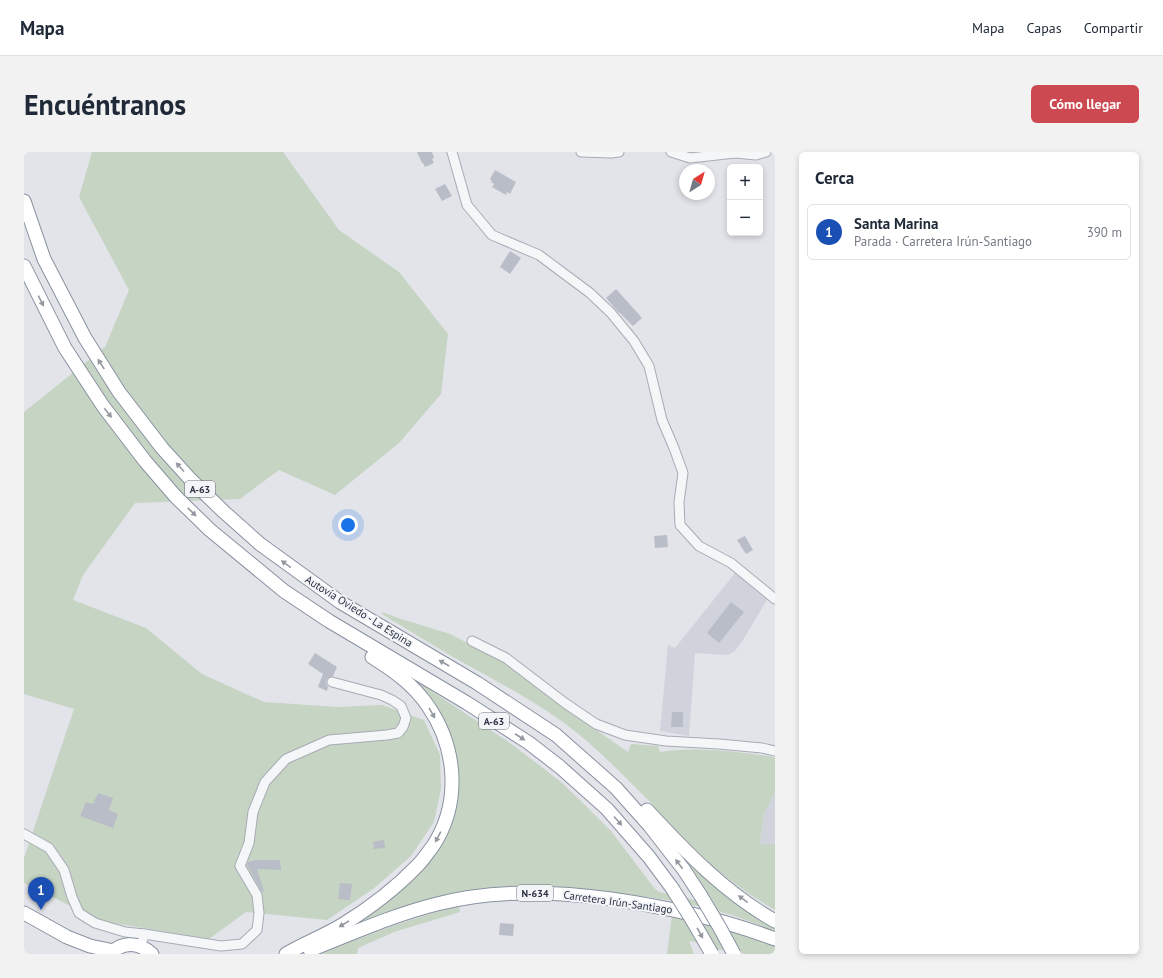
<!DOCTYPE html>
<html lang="es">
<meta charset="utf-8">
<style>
body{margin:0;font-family:"PT Sans",sans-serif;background:#f2f2f3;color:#1f2937}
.controls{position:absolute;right:12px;top:12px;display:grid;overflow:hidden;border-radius:6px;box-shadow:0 2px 6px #0003}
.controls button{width:36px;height:36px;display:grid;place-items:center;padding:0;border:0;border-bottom:1px solid #e0e1e3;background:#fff;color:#1f2937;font:20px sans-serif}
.compass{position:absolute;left:655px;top:12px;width:36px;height:36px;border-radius:50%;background:#fff;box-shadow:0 2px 6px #0003;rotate:37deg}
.you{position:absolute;left:324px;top:373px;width:14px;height:14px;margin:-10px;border:3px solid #fff;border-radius:50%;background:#1a73e8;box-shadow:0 0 0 6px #1a73e833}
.badge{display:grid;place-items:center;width:26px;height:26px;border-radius:50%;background:#cd4952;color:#fff;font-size:13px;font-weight:700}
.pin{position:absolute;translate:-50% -33px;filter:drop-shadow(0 1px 2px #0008)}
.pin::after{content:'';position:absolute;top:21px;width:14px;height:12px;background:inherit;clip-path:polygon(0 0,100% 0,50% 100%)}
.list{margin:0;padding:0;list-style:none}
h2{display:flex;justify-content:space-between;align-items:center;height:52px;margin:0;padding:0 16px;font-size:17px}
h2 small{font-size:13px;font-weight:400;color:#747a83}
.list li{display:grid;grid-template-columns:26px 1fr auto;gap:12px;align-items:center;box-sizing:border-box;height:56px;margin:0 8px 8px;padding:0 8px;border:1px solid #e0e1e3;border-radius:6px}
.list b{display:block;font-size:15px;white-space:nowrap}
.list p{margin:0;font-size:13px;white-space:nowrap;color:#747a83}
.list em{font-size:13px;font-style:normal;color:#747a83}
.map{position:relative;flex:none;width:751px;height:802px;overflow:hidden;border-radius:6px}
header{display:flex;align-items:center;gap:24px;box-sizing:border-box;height:56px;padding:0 20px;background:#fff;border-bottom:1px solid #e0e1e3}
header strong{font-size:19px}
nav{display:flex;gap:22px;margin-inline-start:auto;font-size:14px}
.intro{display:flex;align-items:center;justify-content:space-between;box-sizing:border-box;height:96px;padding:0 24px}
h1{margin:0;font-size:28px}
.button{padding:10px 18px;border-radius:6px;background:#cd4952;color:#fff;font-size:14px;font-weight:700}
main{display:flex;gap:24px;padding:0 24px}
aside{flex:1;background:#fff;border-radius:6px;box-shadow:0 2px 6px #0003}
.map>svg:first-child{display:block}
.built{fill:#d0d3dc}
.green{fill:#c6d4c3}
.building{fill:#b9bdc7}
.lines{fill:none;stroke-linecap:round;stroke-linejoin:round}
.minor-casing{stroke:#a7abb4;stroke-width:11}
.highway-casing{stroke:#8991a1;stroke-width:15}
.minor{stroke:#f5f6f8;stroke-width:9}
.highway{stroke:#fff;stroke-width:13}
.highway-bridge-casing{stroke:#8991a1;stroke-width:15;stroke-linecap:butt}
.highway-bridge{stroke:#fff;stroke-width:13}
.oneway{fill:#9498a0}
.labels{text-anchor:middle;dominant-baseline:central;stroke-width:4;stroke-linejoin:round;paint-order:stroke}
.shield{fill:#f2f4f7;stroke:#666c78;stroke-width:1}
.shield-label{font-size:10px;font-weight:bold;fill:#2a3142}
.street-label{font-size:11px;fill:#2a3142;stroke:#f2f4f7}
</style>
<header>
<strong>Mapa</strong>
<nav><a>Mapa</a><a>Capas</a><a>Compartir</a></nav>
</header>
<div class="intro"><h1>Encuéntranos</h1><a class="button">Cómo llegar</a></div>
<main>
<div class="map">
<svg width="751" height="802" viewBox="0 0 751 802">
<rect width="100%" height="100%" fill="#e2e4ea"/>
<g class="built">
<path d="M711 421 744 446 719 488 711 499 706 502 700 503 671 501 665 584 636 579 644 493 651 496Z"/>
<path d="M751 640V692L736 693 740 662Z"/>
</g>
<g class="green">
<path d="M68 0H259L315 78 375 120 424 182 417 242 375 291 311 343 255 318 216 347 111 351 59 423 49 448 122 476 178 522 240 550 314 555 358 553 400 568 416 603 417 637 410 670 387 704 349 737 303 768 222 760 185 787 77 769 0 731V706L50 557 0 542V260L81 195 105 138 55 45Z"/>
<path d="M358 460 374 466 426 482 484 512 555 566 604 600 607 592 634 594 636 600C675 594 713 600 751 605V640L740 662 736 692H751V758C705 732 665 695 629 655L630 654C600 624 570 592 536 568 502 544 466 526 431 506 406 491 382 477 358 462Z"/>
<path d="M395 531 415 544 486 591 515 613 537 630 559 651 587 679 631 737 635 740 663 746 692 754 673 724 661 708 662 707 751 774V779C733 773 715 764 697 760 666 751 633 746 601 742 548 735 492 730 438 739 397 747 358 762 320 777L385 728 432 636 394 533Z"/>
<path d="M435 754 436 760 370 780 334 796 333 802H296C343 783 386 766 435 754Z"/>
<path d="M648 763 708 779 751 794V802H719L718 801 693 797 690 794 665 789 670 802H643Z"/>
</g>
<g class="building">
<path d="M393 0H408L410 6 408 7 410 11 401 15 399 11H398Z"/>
<path d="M471 18 492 30 486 42 483 40 482 43 468 35 470 32 467 30 468 29 466 27Z"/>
<path d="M421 32 428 44 418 49 411 37Z"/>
<path d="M486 99 497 106 486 122 476 115Z"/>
<path d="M592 137 618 166 609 174 596 161H595L582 146Z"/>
<path d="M643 383 644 395 631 396 630 384Z"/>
<path d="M721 384 729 398 722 402 713 388Z"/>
<path d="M707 450 720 460 695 491 683 481Z"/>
<path d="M291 501 313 515 309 524 304 526 302 528V532L304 535 303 539 294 535 299 522 284 512Z"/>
<path d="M648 560H659V575H647Z"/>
<path d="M74 641 89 646 85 658 94 662 89 676 56 664 62 650 69 652Z"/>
<path d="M360 688 361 696 350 697 349 690Z"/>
<path d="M231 708H256L257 718 233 717 240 739 238 740 223 713 224 710Z"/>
<path d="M316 731 328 732 326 748 314 747Z"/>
<path d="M476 771 490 772 489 784 475 783Z"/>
</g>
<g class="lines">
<defs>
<g id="minor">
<path d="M428 0 443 53 468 83 515 103 566 141 587 161 610 189 625 214 638 268 650 296 659 321 655 350 656 373 675 394 707 411 751 447"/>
<path d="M557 0 587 1 595 0"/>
<path d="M647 0 666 6 711 1 732 3 742 0"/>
<path d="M448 489 482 506 541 551 572 572 601 583 642 589 695 592 738 596 751 599"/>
<path d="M0 682 25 696 40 718 48 745 55 761 71 771 101 780 120 782 119 787"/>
<path d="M120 782 197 794 218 792 233 778 235 761 233 743 216 714 225 691 229 660 241 630 262 607 305 588 363 583 374 581 379 575 382 566 377 554 368 548 357 543 308 530"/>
</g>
<g id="highway">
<path d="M0 49 20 107 61 186 95 240 138 296 167 328 200 360 236 392 316 450 453 531 532 583 592 636 608 654 625 673 660 718 677 744"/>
<path d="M0 114 41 196 79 254 121 309 152 345 186 378 260 439 305 469 443 551 505 591 536 615 583 657 625 705 648 736"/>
<path d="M623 658C661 699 701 741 751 769"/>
<path d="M0 761 43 785 66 794 90 799"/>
<path d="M286 798C327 782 369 763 413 752 470 737 529 739 587 747 643 755 698 767 751 787"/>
<path d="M86 802C99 789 115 790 128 802"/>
<path d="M262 802C280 791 300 784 318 773 346 756 372 736 394 713 400 707 404 700 409 694 437 651 433 596 404 554 389 532 370 519 348 505"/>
</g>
</defs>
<use href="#minor" class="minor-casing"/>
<use href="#highway" class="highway-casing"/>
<use href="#minor" class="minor"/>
<use href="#highway" class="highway"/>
<defs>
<g id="highway-bridge">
<path d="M648 736 667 766 688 802"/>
<path d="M677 744 696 776 710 802"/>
</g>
</defs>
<use href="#highway-bridge" class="highway-bridge-casing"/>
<use href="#highway-bridge" class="highway-bridge"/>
</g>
<defs><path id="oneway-solid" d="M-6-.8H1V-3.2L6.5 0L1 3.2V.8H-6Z"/></defs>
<g class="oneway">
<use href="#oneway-solid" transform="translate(17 149) rotate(63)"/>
<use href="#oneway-solid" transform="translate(77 212) rotate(-123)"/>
<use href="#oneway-solid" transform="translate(84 261) rotate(52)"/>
<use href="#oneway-solid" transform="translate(156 315) rotate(-132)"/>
<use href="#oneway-solid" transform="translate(168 360) rotate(44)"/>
<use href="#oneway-solid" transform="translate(262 412) rotate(-144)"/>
<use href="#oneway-solid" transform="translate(420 511) rotate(-150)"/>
<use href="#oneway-solid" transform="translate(408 561) rotate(60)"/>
<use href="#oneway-solid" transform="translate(496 585) rotate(33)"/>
<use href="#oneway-solid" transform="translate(594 669) rotate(48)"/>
<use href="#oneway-solid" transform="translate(414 685) rotate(118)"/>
<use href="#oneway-solid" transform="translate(655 712) rotate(-127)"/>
<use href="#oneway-solid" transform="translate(719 747) rotate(-144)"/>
<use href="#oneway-solid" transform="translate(320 772) rotate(149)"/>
<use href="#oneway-solid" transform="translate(676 781) rotate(61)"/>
</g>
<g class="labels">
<g class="shield">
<rect x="161" y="329" width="30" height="16" rx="3"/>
<rect x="455" y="561" width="30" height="16" rx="3"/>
<rect x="493" y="733" width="36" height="16" rx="3"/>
</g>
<g class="shield-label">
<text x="176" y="337">A-63</text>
<text x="470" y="569">A-63</text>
<text x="511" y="741">N-634</text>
</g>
<g class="street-label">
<text transform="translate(335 459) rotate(32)">Autovía Oviedo - La Espina</text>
<text transform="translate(594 750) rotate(8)">Carretera Irún-Santiago</text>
</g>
</g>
</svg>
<div class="controls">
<button>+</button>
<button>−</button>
</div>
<svg class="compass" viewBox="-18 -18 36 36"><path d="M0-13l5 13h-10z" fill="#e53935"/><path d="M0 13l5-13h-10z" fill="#747a83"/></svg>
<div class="you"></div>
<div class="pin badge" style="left:17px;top:758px;background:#1a4fb4">1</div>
</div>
<aside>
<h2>Cerca<small></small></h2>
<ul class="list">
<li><span class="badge" style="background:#1a4fb4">1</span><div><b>Santa Marina</b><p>Parada · Carretera Irún-Santiago</p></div><em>390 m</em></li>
</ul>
</aside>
</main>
